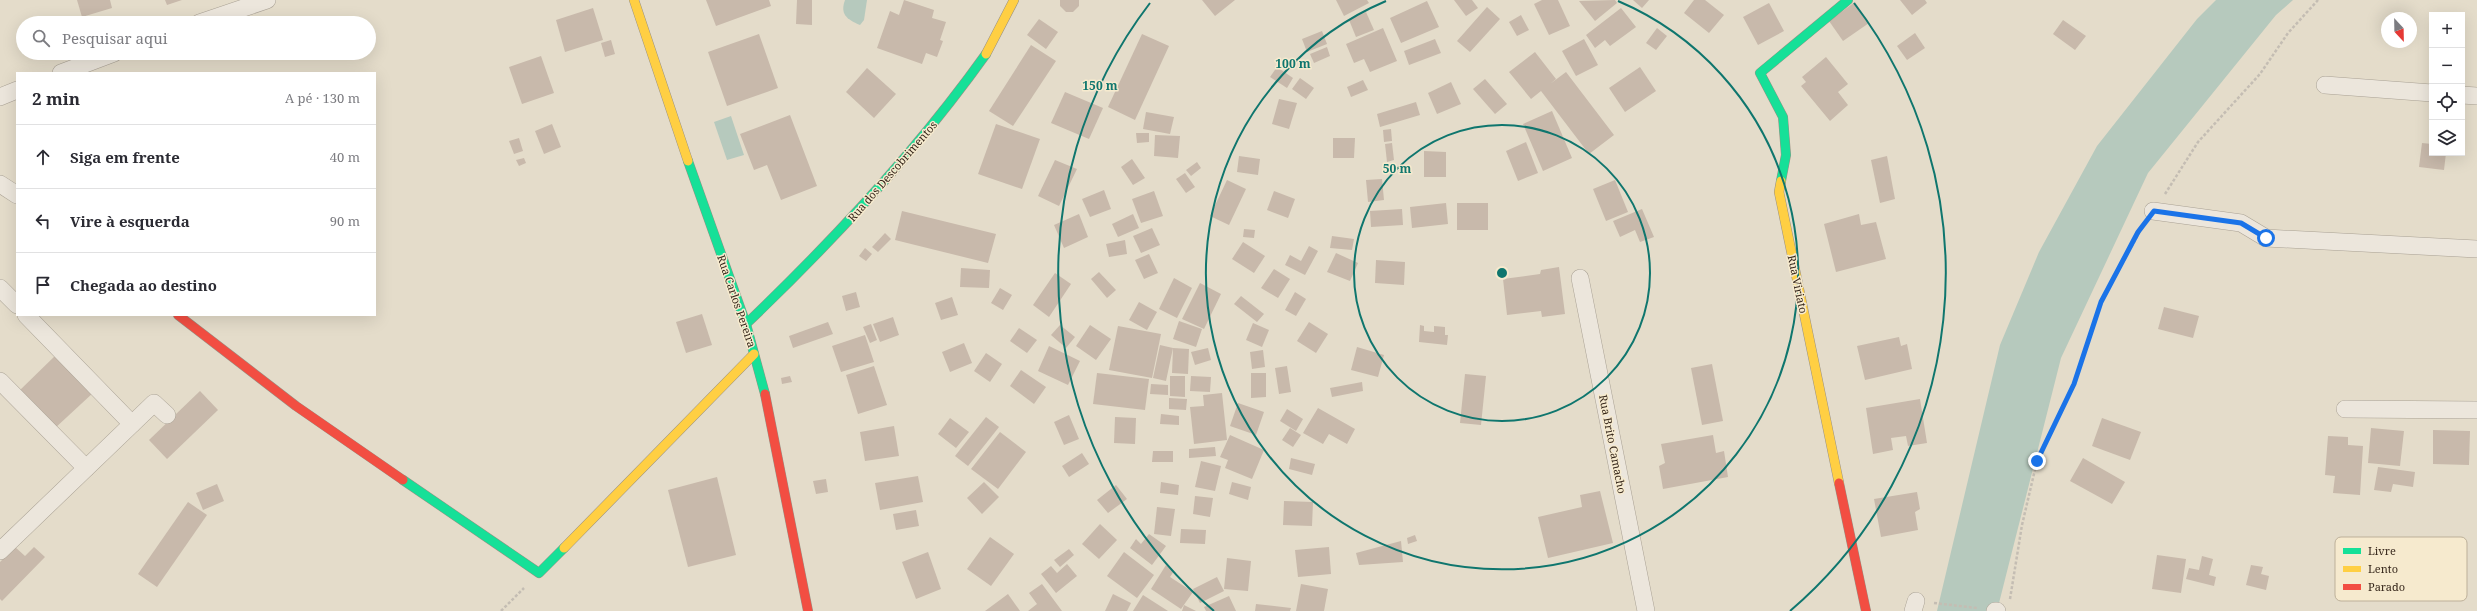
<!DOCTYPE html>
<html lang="pt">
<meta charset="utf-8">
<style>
body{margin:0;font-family:"Noto Serif",serif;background:#f7f7f7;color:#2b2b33}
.controls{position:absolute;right:12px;top:12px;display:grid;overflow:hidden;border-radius:0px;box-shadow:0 4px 16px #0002}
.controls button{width:36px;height:36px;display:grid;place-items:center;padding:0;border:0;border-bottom:1px solid #e1e1e2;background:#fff;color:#2b2b33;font:20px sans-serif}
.compass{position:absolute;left:2381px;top:12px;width:36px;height:36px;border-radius:50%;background:#fff;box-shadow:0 4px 16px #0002;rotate:158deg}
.stop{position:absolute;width:12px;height:12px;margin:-9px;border:3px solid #1a73e8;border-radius:50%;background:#fff}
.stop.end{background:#1a73e8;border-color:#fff;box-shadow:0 1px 4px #0008}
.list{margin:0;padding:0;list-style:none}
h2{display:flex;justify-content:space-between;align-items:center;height:52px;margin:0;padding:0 16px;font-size:17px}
h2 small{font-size:13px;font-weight:400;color:#7c7c81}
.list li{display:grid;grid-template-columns:26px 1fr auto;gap:12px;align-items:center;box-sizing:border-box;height:64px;padding:0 16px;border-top:1px solid #e1e1e2}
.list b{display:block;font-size:15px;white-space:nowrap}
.list em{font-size:13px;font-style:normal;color:#7c7c81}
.icon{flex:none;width:22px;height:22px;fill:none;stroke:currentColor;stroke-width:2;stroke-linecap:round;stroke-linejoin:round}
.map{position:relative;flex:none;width:2477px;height:611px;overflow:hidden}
.search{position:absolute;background:#fff;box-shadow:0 4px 16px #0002;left:16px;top:16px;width:360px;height:44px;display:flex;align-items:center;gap:10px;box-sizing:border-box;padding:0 14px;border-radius:22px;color:#7c7c81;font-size:15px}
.panel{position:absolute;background:#fff;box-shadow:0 4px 16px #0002;left:16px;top:72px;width:360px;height:244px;border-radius:0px}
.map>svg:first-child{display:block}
.water{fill:#b6c9bd}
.building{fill:#c8b9ab}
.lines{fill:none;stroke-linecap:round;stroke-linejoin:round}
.street-casing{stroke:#a9a194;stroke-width:18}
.fast-casing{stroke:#989084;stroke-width:10}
.slow-casing{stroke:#989084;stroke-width:10}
.jam-casing{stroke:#989084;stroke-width:10}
.path{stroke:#c4bdb3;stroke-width:2.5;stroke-dasharray:3 2;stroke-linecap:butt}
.street{stroke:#ece6dc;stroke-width:17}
.fast{stroke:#16e098;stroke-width:9}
.slow{stroke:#ffcf43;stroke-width:9}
.jam{stroke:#f24e42;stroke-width:9}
.route{stroke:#1a73e8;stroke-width:5}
.ring{fill:none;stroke:#0f766e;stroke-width:2}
.labels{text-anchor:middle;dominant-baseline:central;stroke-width:3;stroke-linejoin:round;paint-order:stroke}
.street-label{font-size:11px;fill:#37281c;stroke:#f6eace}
.key{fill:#f6eace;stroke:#bdb099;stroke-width:1}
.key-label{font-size:11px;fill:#37281c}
.centre{fill:#0f766e;stroke:#f6eace;stroke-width:2}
.ring-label{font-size:12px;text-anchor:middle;font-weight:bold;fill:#0f766e;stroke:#f6eace;stroke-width:3;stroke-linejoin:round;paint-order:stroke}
</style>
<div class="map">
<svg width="2477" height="611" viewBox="0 0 2477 611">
<rect width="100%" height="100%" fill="#e4dcca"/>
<g class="water">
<path d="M845 0H867L864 20 860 25C846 19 840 14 845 0Z"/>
<path d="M2216 0H2293L2276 15 2148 173 2061 358 1997 611H1937L2000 345 2039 252 2097 146 2197 19Z"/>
<path d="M731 116 744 155 727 160 714 122Z"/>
</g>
<g class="building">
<path d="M77 0H110L112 8 82 17Z"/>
<path d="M165 0H182L167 5Z"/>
<path d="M706 0H769L771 6 716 26Z"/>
<path d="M797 0H812V25L796 24Z"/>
<path d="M904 0 934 10 932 18 946 22 940 40 943 41 937 57 926 53 922 64 877 48 890 11 899 15Z"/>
<path d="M1060 0H1079V6L1073 12H1066L1060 6Z"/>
<path d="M1202 0H1235L1215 16Z"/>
<path d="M1336 0H1367L1369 3 1344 16Z"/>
<path d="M1454 0H1472L1478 8 1466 16Z"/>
<path d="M1542 0H1558L1570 26 1549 35 1534 4Z"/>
<path d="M1615 0 1617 3 1595 21 1579 1Z"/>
<path d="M1633 0H1649L1642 8Z"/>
<path d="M1694 0H1705L1724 15 1709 33 1684 13Z"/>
<path d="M1900 0H1925L1927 3 1912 15Z"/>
<path d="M1427 1 1439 27 1401 43 1390 18Z"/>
<path d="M1855 2 1869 23 1843 41 1829 21Z"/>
<path d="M1769 3 1784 31 1758 45 1743 17Z"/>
<path d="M1487 7 1500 19 1470 52 1457 41Z"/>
<path d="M593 8 603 40 565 52 556 20Z"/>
<path d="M1621 8 1636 27 1610 46 1605 40 1595 48 1586 35Z"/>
<path d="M1366 12 1374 30 1356 37 1349 20Z"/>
<path d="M1521 15 1529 30 1517 36 1509 22Z"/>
<path d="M1039 19 1058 32 1046 49 1027 35Z"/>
<path d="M2063 20 2086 36 2075 50 2053 34Z"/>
<path d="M1383 28 1397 61 1370 72 1364 59 1354 63 1346 44Z"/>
<path d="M1657 28 1667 36 1656 50 1646 43Z"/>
<path d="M1322 31 1327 44 1307 52 1302 39Z"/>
<path d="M1915 33 1925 48 1907 60 1897 46Z"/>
<path d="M759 34 778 88 727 106 708 52Z"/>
<path d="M1142 34 1169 46 1135 120 1108 107Z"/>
<path d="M1435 39 1441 53 1409 65 1404 51Z"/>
<path d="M1584 39 1598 65 1576 76 1562 51Z"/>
<path d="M611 40 615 54 605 57 601 43Z"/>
<path d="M1031 45 1056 61 1013 126 989 111Z"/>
<path d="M1327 47 1330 56 1314 63 1310 54Z"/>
<path d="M1535 52 1556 79 1550 84 1566 72 1614 135 1589 154 1541 91 1531 99 1509 72Z"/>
<path d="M541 56 554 93 522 104 509 67Z"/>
<path d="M1826 57 1848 84 1838 92 1848 105 1830 121 1801 86 1806 82 1802 77Z"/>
<path d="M1277 67 1293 78 1287 88 1270 77Z"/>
<path d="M1640 67 1656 91 1625 112 1609 88Z"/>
<path d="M867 68 896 94 874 118 846 92Z"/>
<path d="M1300 78 1314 88 1306 99 1292 89Z"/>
<path d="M1485 79 1507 104 1495 114 1473 89Z"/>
<path d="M1363 80 1368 90 1351 97 1347 87Z"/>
<path d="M1451 82 1461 104 1437 114 1428 93Z"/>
<path d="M1065 92 1103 108 1089 139 1051 123Z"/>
<path d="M1279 99 1297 103 1289 129 1272 124Z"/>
<path d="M1416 102 1420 115 1380 127 1377 114Z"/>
<path d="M1552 111 1572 158 1543 171 1523 124Z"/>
<path d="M1146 112 1174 117 1170 134 1143 129Z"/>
<path d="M790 115 817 186 781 200 767 165 754 170 740 134Z"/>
<path d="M552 124 561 147 544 154 535 131Z"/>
<path d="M996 124 1040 139 1022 189 978 174Z"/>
<path d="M1391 129 1392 141 1384 142 1383 130Z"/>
<path d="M1136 133H1149V142L1137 143Z"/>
<path d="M1155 135 1180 136 1178 158 1154 156Z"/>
<path d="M519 138 523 151 514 154 509 141Z"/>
<path d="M1333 138H1355L1354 158H1333Z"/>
<path d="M1526 142 1538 173 1518 181 1506 151Z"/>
<path d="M1392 143 1394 160 1387 162 1385 144Z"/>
<path d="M2422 143 2432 144V153H2446L2444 170 2419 167Z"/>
<path d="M1424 151 1446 152V177H1424Z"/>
<path d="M1239 156 1260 159 1258 175 1237 172Z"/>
<path d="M1887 156 1895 199 1880 203 1871 160Z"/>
<path d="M524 158 526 163 519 166 516 160Z"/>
<path d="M1132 159 1145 178 1133 185 1121 167Z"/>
<path d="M1055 160 1077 169 1059 206 1038 196Z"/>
<path d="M1197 162 1201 168 1191 176 1186 170Z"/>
<path d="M1185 173 1195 187 1186 193 1176 179Z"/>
<path d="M1382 179 1384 200 1368 202 1366 180Z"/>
<path d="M1227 180 1246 189 1229 225 1210 216Z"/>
<path d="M1615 180 1628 212 1606 221 1593 189Z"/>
<path d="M1104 190 1111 209 1090 217 1082 199Z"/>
<path d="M1154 191 1163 216 1141 223 1132 199Z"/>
<path d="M1274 191 1295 199 1288 218 1267 210Z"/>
<path d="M1446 203 1448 224 1412 228 1410 207Z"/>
<rect x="1457" y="203" width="31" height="27"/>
<path d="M1402 209 1403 225 1371 227 1370 211Z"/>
<path d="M1642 209 1654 237 1640 242 1635 230 1620 237 1613 221Z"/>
<path d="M902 211 996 234 988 263 895 240Z"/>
<path d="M1079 214 1088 237 1064 248 1054 225Z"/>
<path d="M1133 214 1139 228 1118 237 1112 224Z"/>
<path d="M1859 214 1861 225 1876 222 1886 259 1836 272 1824 224Z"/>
<path d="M1152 228 1160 245 1141 253 1133 236Z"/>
<path d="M1244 229 1255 230 1254 238 1243 237Z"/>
<path d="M885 233 891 239 878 252 872 247Z"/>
<path d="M1332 236 1354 239 1352 250 1330 248Z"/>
<path d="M1125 240 1127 254 1109 257 1106 244Z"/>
<path d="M1243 242 1265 256 1254 273 1232 259Z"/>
<path d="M1309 246 1318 251 1305 275 1285 265 1290 255 1301 261Z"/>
<path d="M865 248 872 254 866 261 859 256Z"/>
<path d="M1336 253 1358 263 1350 281 1327 272Z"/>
<path d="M1149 254 1158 273 1144 279 1135 260Z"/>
<path d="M1376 260 1405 262 1404 285 1375 283Z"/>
<path d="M1559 267 1565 314 1542 317 1541 311 1507 315 1503 279 1540 274 1541 270Z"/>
<path d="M961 268 990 270 989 288 960 287Z"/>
<path d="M1274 269 1290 279 1278 298 1261 288Z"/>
<path d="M1099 272 1116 290 1107 298 1091 279Z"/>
<path d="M1055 273 1071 284 1049 317 1033 305Z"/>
<path d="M1174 278 1192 288 1177 318 1159 309Z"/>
<path d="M1200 283 1221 294 1204 329 1182 319Z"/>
<path d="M1000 288 1012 295 1003 310 991 303Z"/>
<path d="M856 292 860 307 846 311 842 296Z"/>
<path d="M1295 292 1306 299 1296 316 1285 310Z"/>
<path d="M1241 296 1264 314 1257 322 1234 304Z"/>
<path d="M952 297 958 315 941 320 935 303Z"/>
<path d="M1139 302 1157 312 1147 330 1129 320Z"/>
<path d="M2164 307 2199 316 2193 338 2158 329Z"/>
<path d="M702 314 712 345 686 353 676 322Z"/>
<path d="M893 317 899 335 880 342 873 324Z"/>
<path d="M1179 321 1202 329 1196 347 1173 339Z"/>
<path d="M828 322 833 334 793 348 789 336Z"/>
<path d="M1309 322 1328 334 1316 353 1297 341Z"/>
<path d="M1253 323 1269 330 1262 347 1246 340Z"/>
<path d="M871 324 877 340 870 343 863 327Z"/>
<path d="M1060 325 1075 337 1066 348 1051 335Z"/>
<path d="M1090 325 1111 339 1096 360 1076 346Z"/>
<path d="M1420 325 1424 326V331L1434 332V326L1445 327V335H1448L1447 345 1419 342Z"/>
<path d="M1118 326 1161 334 1152 378 1109 370Z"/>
<path d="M1019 328 1037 340 1027 353 1010 341Z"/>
<path d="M865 335 874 362 841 372 832 346Z"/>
<path d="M1899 337 1901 346 1907 344 1912 369 1865 380 1857 346Z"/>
<path d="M964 343 972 363 950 372 942 352Z"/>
<path d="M1160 345 1173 348 1166 381 1153 378Z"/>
<path d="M1049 346 1080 361 1068 385 1038 371Z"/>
<path d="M1357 347 1384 355 1378 377 1351 370Z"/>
<path d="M1173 348 1189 349 1188 374 1172 373Z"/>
<path d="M1208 348 1211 360 1195 365 1191 352Z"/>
<path d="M1263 350 1265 367 1252 369 1250 352Z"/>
<path d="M58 353 94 392 54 429 18 392Z"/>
<path d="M986 353 1002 364 990 382 974 371Z"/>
<path d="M1712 364 1723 421 1702 425 1691 368Z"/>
<path d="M874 366 887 405 858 414 846 375Z"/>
<path d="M1287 366 1291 392 1279 394 1275 368Z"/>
<path d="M1021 370 1046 387 1034 404 1010 386Z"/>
<path d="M1097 373 1149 379 1145 410 1093 404Z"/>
<path d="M1251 373H1266V397L1251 398Z"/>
<path d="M1465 374 1486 376 1481 425 1460 423Z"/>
<path d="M790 376 792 382 782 384 781 378Z"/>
<path d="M1170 376H1185V397L1170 396Z"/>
<path d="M1191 376 1211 377 1210 392 1190 391Z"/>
<path d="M1362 382 1363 391 1332 397 1330 388Z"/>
<path d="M1151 384 1168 385V395L1150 394Z"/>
<path d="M200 391 218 410 167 459 149 440Z"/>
<path d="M1222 393 1227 440 1194 444 1190 407 1204 406 1203 395Z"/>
<path d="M1169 398 1187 399 1186 410 1169 409Z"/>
<path d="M1920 399 1927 443 1908 446 1906 436 1891 438 1893 450 1873 454 1866 408Z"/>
<path d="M1238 403 1264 412 1256 435 1230 426Z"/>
<path d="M1318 408 1355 429 1347 444 1329 434 1323 444 1303 433Z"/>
<path d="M1287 409 1303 419 1296 431 1280 421Z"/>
<path d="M1161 414 1179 416V425L1160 424Z"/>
<path d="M1069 415 1079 439 1064 445 1054 422Z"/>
<path d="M986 417 999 427 968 466 955 456Z"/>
<path d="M1115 417 1136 418 1135 444 1114 443Z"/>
<path d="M950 418 969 432 956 448 938 434Z"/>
<path d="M2102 418 2141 432 2130 460 2092 446Z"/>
<path d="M894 426 899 456 865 461 860 432Z"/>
<path d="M1290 428 1301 435 1293 447 1282 440Z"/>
<path d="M2371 428 2404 431 2400 466 2368 463Z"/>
<path d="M2433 430 2470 431 2469 465 2433 464Z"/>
<path d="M1000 432 1026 452 998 489 971 469Z"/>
<path d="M1230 435 1264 450 1252 479 1225 468 1228 460 1220 457Z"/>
<path d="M1713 435 1716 453 1724 451 1728 477 1663 489 1659 466 1665 463 1661 444Z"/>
<path d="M2328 436 2348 437V445L2363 446 2360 495 2333 493 2335 476 2325 475Z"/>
<path d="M1215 447 1216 456 1189 458V449Z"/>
<path d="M1153 451H1173V462H1152Z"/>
<path d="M1082 453 1089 464 1069 477 1062 466Z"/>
<path d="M1291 458 1315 464 1312 475 1289 469Z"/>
<path d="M2083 458 2125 482 2112 504 2070 481Z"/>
<path d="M1201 461 1221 466 1215 491 1195 487Z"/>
<path d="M2378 467 2415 472 2413 487 2393 484 2391 492 2374 490Z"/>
<path d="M918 476 923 502 880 510 875 483Z"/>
<path d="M717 477 736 555 688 567 668 490Z"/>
<path d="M826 479 828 492 816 494 813 481Z"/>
<path d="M984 482 999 497 982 514 967 498Z"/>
<path d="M1161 482 1179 485 1178 495 1160 493Z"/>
<path d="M1232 482 1251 487 1248 500 1229 494Z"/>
<path d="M217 484 224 501 203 510 196 493Z"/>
<path d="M1116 485 1127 499 1108 513 1097 500Z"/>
<path d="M1600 491 1613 543 1548 558 1538 517 1582 507 1580 495Z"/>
<path d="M1917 492 1920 509 1915 512 1918 530 1881 537 1874 499Z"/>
<path d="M1195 496 1213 498 1210 517 1193 514Z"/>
<path d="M1284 501 1313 502 1312 526 1283 525Z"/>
<path d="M188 502 207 515 157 587 138 574Z"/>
<path d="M1157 507 1175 509 1171 536 1154 534Z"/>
<path d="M916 510 919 526 896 530 893 514Z"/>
<path d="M1100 524 1117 540 1099 559 1082 544Z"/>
<path d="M1181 529 1206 530 1205 544 1180 543Z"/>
<path d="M1149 534 1166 546 1152 565 1130 548 1136 539 1141 544Z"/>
<path d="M1415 535 1417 541 1408 544 1407 538Z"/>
<path d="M990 537 1014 554 991 586 967 569Z"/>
<path d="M1401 541 1403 562 1359 565 1356 553Z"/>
<path d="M15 547 25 556 34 547 45 557 2 601 0 599V562Z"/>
<path d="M1329 547 1331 574 1298 577 1295 550Z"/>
<path d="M1069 549 1074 555 1060 567 1054 560Z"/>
<path d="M928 552 941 589 916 599 902 562Z"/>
<path d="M1124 552 1154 575 1137 598 1107 576Z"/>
<path d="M2157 555 2186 559 2181 593 2152 589Z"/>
<path d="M2202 556 2213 559 2209 575 2216 577 2214 586 2186 579 2189 568 2199 570Z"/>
<path d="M1227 558 1251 561 1248 591 1224 589Z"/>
<path d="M1067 564 1077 576 1056 593 1041 574 1051 566 1057 573Z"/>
<path d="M1166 565 1174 571 1170 577 1193 592 1181 609 1151 589Z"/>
<path d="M2251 565 2263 567 2261 574 2269 576 2266 590 2246 585Z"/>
<path d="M1217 577 1224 591 1200 603 1193 589Z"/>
<path d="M1042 584 1062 611H1028L1037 604 1029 593Z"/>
<path d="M1301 584 1328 589 1324 611H1296Z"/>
<path d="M1008 594 1020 611H985Z"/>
<path d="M1113 594 1131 603 1127 611H1105Z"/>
<path d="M1143 595 1168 611H1133Z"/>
<path d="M1229 596 1236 611H1206L1204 607Z"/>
<path d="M1256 604 1291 608 1290 611H1255Z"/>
<path d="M1184 605 1196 611H1182Z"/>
</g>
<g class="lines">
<defs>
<g id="street">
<path d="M199 23 267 0"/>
<path d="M61 73 114 53"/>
<path d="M2325 85 2432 93"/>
<path d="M2462 95 2477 96"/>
<path d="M0 97 17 90"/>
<path d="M0 184 17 195"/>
<path d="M2153 211 2241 223 2266 238 2477 249"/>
<path d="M1580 278 1646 611"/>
<path d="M0 288 17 305"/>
<path d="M26 315 132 424"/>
<path d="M0 381 86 468"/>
<path d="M2345 409 2477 410"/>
<path d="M0 551 154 403 167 415"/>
<path d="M1913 611 1916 601"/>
<path d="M1995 611H1997"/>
</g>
<g id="fast">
<path d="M688 161 746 324 765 394"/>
<path d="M1781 181 1786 155 1783 117 1760 73 1848 0"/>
<path d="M746 324C833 241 916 152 986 54"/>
<path d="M403 480 539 573 564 548"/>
</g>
<g id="slow">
<path d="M634 0 688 161"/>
<path d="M986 54 1014 0"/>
<path d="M1781 181 1779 192 1839 483"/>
<path d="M564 548 754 354"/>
</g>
<g id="jam">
<path d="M178 315 296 406 403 480"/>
<path d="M765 394 808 611"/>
<path d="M1839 483 1866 611"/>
</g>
</defs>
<use href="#street" class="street-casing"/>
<use href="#fast" class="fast-casing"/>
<use href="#slow" class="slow-casing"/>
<use href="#jam" class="jam-casing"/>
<g class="path">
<path d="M2165 194 2198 142 2260 74 2288 33 2318 0"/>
<path d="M2010 599 2022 525 2037 461 2074 384 2101 302 2143 226"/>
<path d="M1934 603 1977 608"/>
<path d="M501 611 524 588"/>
</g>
<use href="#street" class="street"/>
<use href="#fast" class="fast"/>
<use href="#slow" class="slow"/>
<use href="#jam" class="jam"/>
</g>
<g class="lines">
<path class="route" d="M2037 461 2074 384 2101 302 2138 232 2154 211 2241 223 2266 238"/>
</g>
<g class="ring">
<circle cx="1502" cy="273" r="148"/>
<path d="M1618 1A296 296 0 1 1 1386 1"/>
<path d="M1214 611A444 444 0 0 1 1150 3M1854 3A444 444 0 0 1 1790 611"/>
</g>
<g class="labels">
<g class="street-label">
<text transform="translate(892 171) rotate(-49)">Rua dos Descobrimentos</text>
<text transform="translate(1798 284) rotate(78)">Rua Viriato</text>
<text transform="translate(737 301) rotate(71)">Rua Carlos Pereira</text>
<text transform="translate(1613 444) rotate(79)">Rua Brito Camacho</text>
</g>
</g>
<rect x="2335" y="537" width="132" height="64" rx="6" class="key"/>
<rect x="2343" y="548" width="18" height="6" fill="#16e098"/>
<rect x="2343" y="566" width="18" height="6" fill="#ffcf43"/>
<rect x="2343" y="584" width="18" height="6" fill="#f24e42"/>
<g class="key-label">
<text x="2368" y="555">Livre</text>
<text x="2368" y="573">Lento</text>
<text x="2368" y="591">Parado</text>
</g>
<circle cx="1502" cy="273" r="6" class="centre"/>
<g class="ring-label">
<text x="1293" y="68">100 m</text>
<text x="1100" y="90">150 m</text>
<text x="1397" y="173">50 m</text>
</g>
</svg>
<div class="controls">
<button>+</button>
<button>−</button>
<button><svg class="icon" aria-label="locate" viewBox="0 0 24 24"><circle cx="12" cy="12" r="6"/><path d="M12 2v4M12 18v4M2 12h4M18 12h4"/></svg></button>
<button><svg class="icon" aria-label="layers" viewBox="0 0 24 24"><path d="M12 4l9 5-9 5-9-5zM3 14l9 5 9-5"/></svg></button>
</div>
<svg class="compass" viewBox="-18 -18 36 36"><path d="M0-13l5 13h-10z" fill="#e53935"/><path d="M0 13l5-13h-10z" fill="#7c7c81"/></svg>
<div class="stop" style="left:2266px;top:238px"></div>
<div class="stop end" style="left:2037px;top:461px"></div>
<div class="search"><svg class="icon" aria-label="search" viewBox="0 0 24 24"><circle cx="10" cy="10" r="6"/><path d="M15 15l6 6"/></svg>Pesquisar aqui</div>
<section class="panel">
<h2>2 min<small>A pé · 130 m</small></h2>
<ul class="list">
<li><svg class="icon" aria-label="ahead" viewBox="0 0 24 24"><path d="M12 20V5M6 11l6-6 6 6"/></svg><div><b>Siga em frente</b></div><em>40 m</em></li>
<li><svg class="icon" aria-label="left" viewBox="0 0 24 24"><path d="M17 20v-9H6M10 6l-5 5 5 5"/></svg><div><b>Vire à esquerda</b></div><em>90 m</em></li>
<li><svg class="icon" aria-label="arrive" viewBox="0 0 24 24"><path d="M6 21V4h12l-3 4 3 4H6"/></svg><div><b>Chegada ao destino</b></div></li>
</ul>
</section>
</div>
